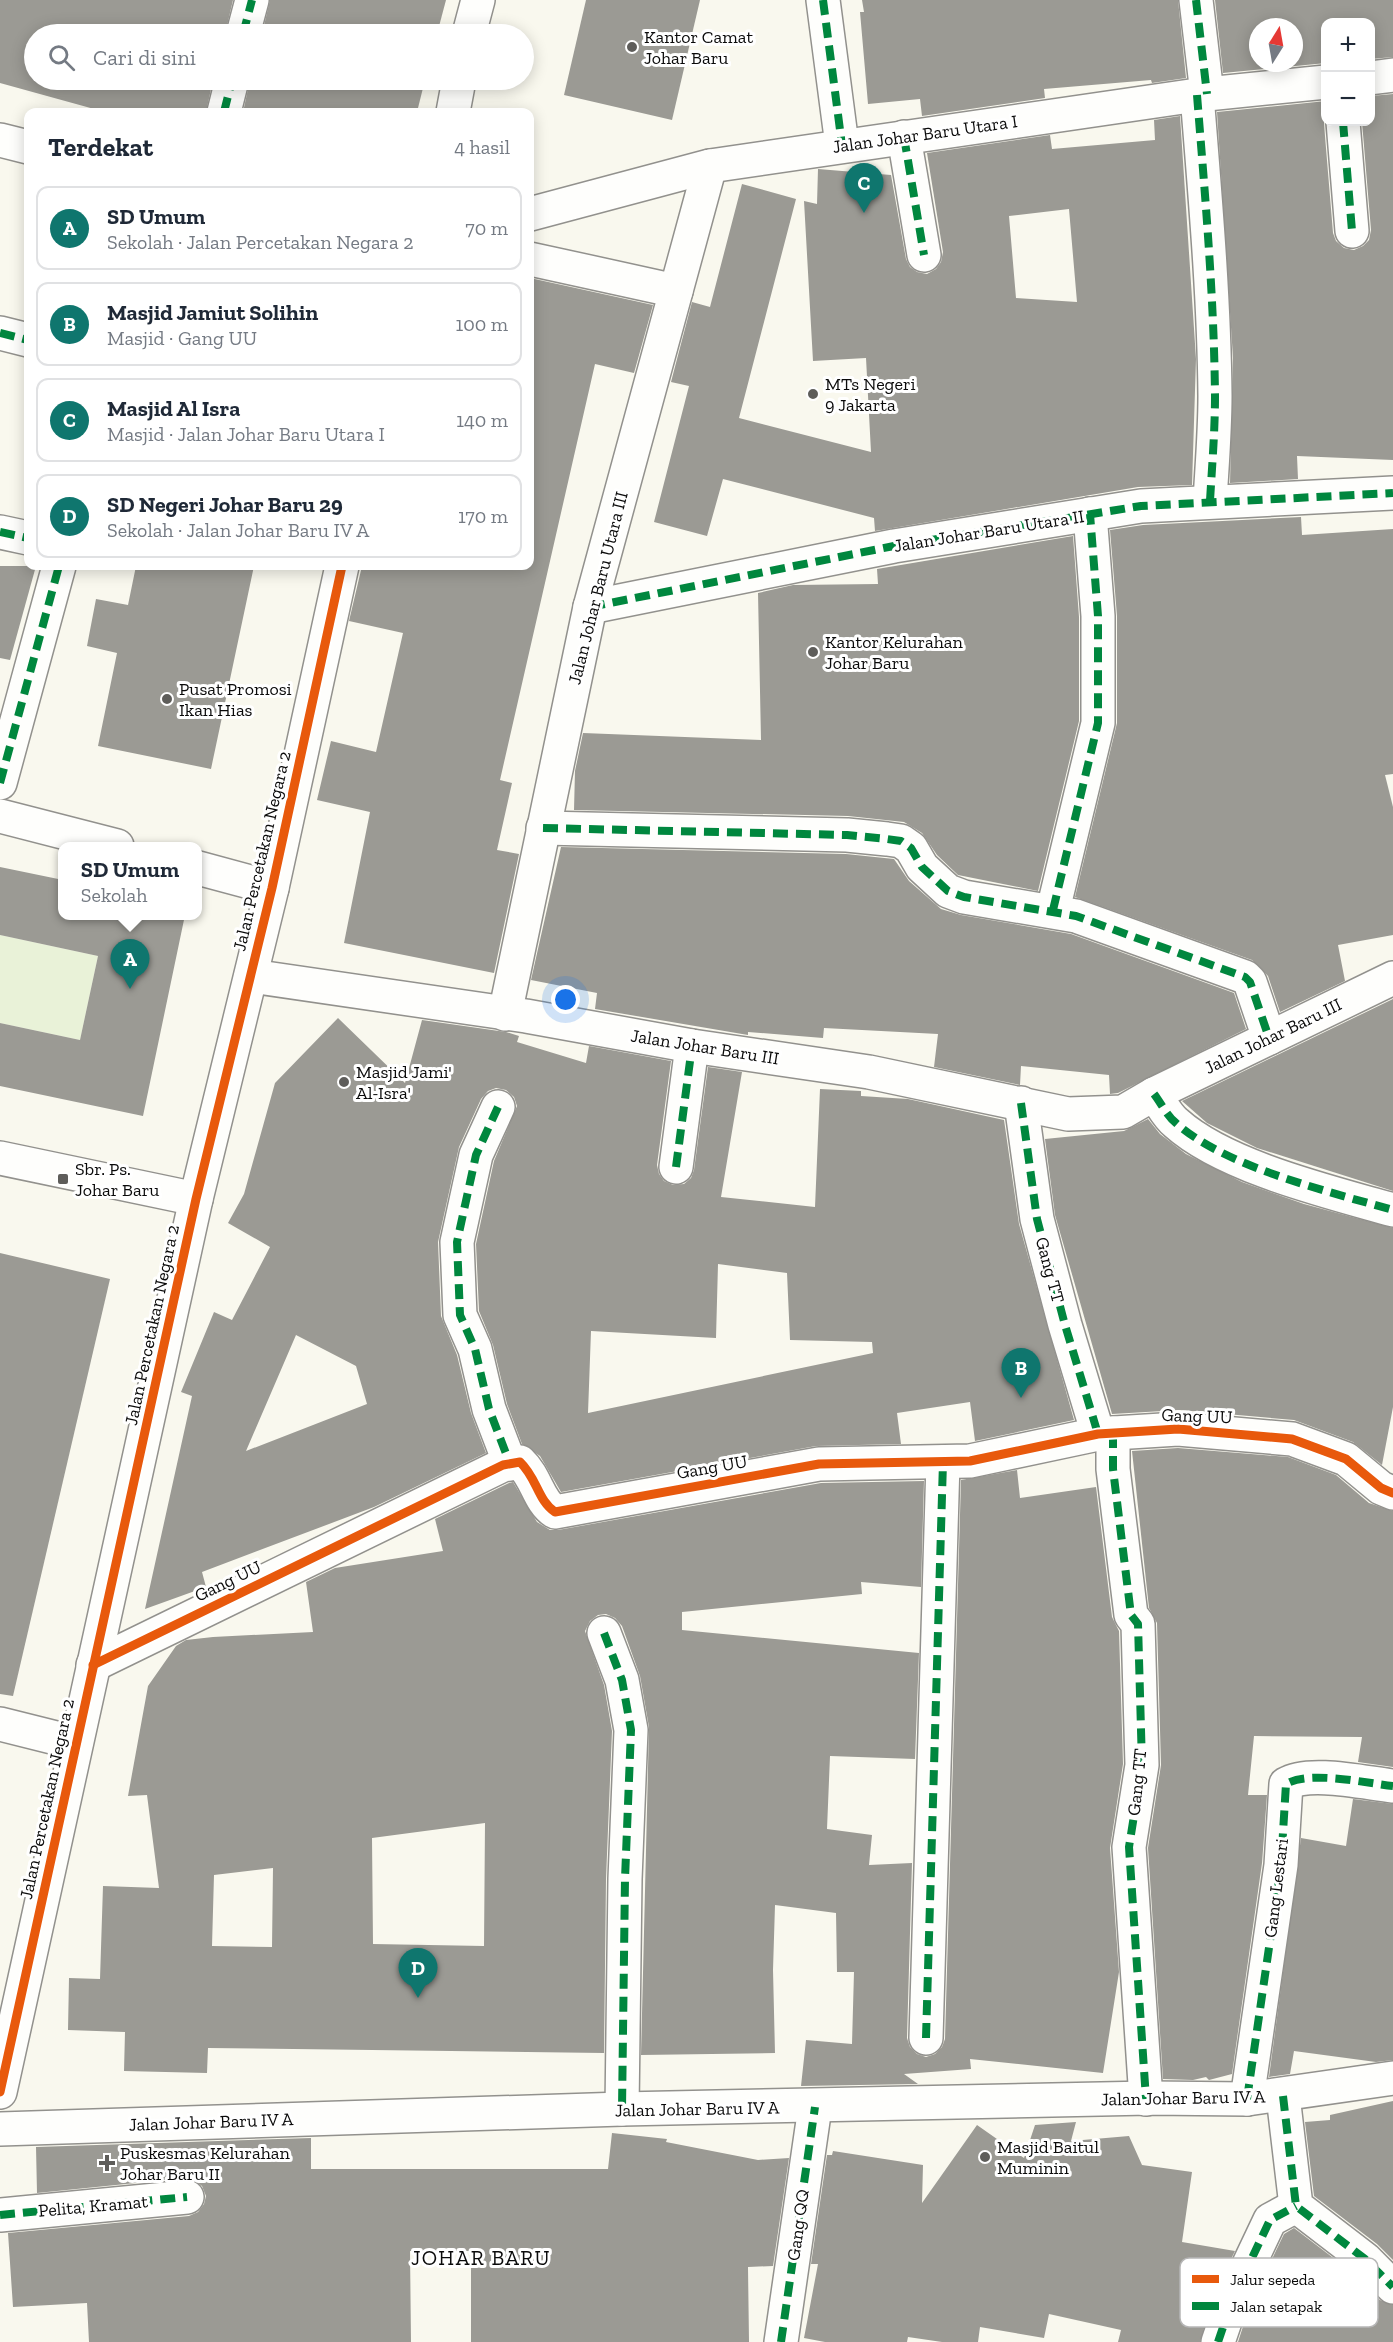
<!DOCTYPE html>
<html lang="id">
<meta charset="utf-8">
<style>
body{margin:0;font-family:"Zilla Slab",serif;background:#f6f6f7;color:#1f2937}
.controls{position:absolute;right:18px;top:18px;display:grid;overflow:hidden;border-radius:12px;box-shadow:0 3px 15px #0003}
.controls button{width:54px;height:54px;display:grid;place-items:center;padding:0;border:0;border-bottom:2px solid #e0e1e3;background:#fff;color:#1f2937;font:30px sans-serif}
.compass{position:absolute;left:1249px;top:18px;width:54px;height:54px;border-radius:50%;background:#fff;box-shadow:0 3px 15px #0003;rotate:11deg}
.you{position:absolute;left:566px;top:1000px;width:21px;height:21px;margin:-15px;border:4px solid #fff;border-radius:50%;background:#1a73e8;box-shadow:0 0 0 9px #1a73e833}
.badge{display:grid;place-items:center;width:39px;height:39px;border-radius:50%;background:#0f766e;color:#fff;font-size:20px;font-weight:700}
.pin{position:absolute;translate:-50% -50px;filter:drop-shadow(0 2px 3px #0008)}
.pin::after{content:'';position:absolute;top:32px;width:21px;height:18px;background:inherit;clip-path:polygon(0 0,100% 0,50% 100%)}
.popup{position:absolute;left:58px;top:842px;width:144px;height:78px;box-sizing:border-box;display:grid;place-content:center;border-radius:12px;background:#fff;filter:drop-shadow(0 2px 4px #0005);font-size:20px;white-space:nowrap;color:#747a83}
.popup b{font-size:22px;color:#1f2937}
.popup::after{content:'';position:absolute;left:50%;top:100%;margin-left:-12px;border:12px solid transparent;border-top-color:#fff}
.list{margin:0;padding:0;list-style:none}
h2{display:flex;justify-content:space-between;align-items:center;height:78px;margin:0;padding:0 24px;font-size:26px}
h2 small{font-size:20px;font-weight:400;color:#747a83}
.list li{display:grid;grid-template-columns:39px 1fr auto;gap:18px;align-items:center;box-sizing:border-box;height:84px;margin:0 12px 12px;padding:0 12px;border:2px solid #e0e1e3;border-radius:12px}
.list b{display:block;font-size:22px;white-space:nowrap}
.list p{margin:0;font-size:20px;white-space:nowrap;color:#747a83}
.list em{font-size:20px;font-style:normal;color:#747a83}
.icon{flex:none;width:33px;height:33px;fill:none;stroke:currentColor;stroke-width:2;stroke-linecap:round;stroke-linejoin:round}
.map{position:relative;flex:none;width:1393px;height:2342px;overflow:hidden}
.search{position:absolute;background:#fff;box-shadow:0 3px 15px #0003;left:24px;top:24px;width:510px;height:66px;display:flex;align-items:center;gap:15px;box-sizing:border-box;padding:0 21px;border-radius:33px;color:#747a83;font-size:22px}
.panel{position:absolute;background:#fff;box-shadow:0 3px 15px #0003;left:24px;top:108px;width:510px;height:462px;border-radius:12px}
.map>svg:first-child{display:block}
.pitch{fill:#e9f2d8}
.building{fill:#9b9a94;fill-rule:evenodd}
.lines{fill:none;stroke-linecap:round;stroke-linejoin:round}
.minor-casing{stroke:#92918d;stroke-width:36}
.minor{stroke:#fefefc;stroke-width:33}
.quiet{stroke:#00873e;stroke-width:8;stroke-dasharray:15 8;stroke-linecap:butt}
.cycleway-casing{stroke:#fff;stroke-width:13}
.cycleway{stroke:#e8590c;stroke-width:9}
.poi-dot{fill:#5e5d5a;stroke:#fff;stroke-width:2}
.labels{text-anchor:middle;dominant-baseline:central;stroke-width:6;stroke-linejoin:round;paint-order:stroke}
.poi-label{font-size:18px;fill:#0a0a0a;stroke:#fff;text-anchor:start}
.street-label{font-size:18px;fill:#0a0a0a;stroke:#fff}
.quarter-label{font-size:21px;letter-spacing:1.5px;fill:#0a0a0a;stroke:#fff}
.key{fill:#fff;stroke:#b6b6b6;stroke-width:1.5}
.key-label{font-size:16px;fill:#0a0a0a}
</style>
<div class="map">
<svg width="1393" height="2342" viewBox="0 0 1393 2342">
<rect width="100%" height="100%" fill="#f9f8ee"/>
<path class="pitch" d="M0 935 98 956 80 1040 0 1023Z"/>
<g class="building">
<path d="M0 0H233L225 34H34V80H213L206 112H105L0 83Z"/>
<path d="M270 0H446L437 34H262Z"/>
<path d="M586 0H700L672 120 564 95Z"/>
<path d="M862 0H1178L1186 78 1152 83 1151 80 1044 89 1045 98 922 116 920 99 868 104 860 12H864Z"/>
<path d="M1215 0H1393V57L1371 59V22H1326V63L1223 73ZM1258 27H1294V63H1258Z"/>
<path d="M250 80H425L417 112H243Z"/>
<path d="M1393 94V460L1297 456 1298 479 1230 483 1233 358 1217 112 1326 101 1324 124 1333 233 1336 241 1344 248 1354 250 1363 246 1369 240 1371 230 1362 122H1371V96Z"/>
<path d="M1180 116 1196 359 1192 485 1138 487 875 531 874 518 723 479 707 536 654 522 689 386 671 382 692 302 710 307 742 184 796 199 739 418 871 452 866 358 813 361 804 201 817 204 818 169 891 175 906 259 910 267 917 272 927 274 936 269 941 262 943 252 927 153 1050 135 1052 149 1155 140 1154 120ZM1069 209 1077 302 1016 298 1009 216Z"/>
<path d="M530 278 653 305 634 373 595 364 500 780 512 783 497 850 519 854 494 973 344 943 370 812 317 800 331 741 376 752 403 633 349 621 362 566H530Z"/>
<path d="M1301 517 1302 535 1393 529V774L1385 775 1393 807V935L1338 945 1345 981 1280 1012 1268 976 1252 960 1075 897 1117 723V616L1110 530 1143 525Z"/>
<path d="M1073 536 1079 617V721L1038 891 958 875 937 855 922 833 904 822 848 816 574 810 575 771 583 733 761 740 758 593 793 585 878 584 877 569Z"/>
<path d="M0 566H36L10 660 0 658Z"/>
<path d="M136 566H254L211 769 98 746 117 653 87 646 96 599 128 605Z"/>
<path d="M561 847 846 854 894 859 909 881 941 909 961 915 1071 934 1234 993 1246 1029 1118 1093 1110 1094 1109 1075 1021 1066 1020 1085 934 1067 938 1034 824 1028 823 1038 748 1032V1035L595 1009 597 993 531 980Z"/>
<path d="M0 867 63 880V915H185L143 1116 0 1086V1023L80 1040 98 956 0 935Z"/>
<path d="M1393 999V1191L1257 1148 1207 1123 1182 1101Z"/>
<path d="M338 1018 405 1083 422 1020 506 1032 519 1036 517 1042 586 1063 589 1046 671 1061 657 1165 659 1174 664 1181 673 1185 684 1184 691 1178 694 1170 708 1067 742 1072 721 1197 815 1207 820 1089 861 1091V1096L908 1099 1004 1120 1019 1224 1074 1420 975 1441 970 1402 897 1413 901 1444 816 1446 561 1492 540 1456 522 1444 507 1404 493 1345 479 1311 476 1244 494 1161 517 1106 514 1097 506 1090 496 1088 488 1091 481 1099 459 1147 438 1242 441 1316 457 1355 471 1413 486 1453 374 1507 202 1572 206 1587 145 1609 192 1396 181 1392 214 1312 232 1320 270 1247 228 1223 244 1194 275 1083ZM718 1264 787 1273 790 1340 872 1342 873 1353 588 1413 591 1331 716 1338ZM296 1335 356 1366 367 1404 246 1451Z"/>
<path d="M1148 1119 1160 1134 1186 1154 1242 1182 1304 1204 1393 1228V1407L1382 1465 1353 1442 1294 1420 1180 1410 1112 1414 1055 1215 1045 1139 1124 1131Z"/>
<path d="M0 1253 110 1279 13 1696 0 1694Z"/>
<path d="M1178 1448 1288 1457 1336 1475 1369 1503 1393 1511V1767L1358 1762 1362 1737 1254 1736 1248 1795H1267L1262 1863 1232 2074 1209 2080 1206 2077 1193 2080 1163 2079 1148 1848 1161 1765 1157 1623 1149 1608 1132 1451Z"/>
<path d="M1017 1470 1020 1498 1096 1487 1112 1617 1119 1631 1123 1764 1110 1848 1119 1972 1103 2073 970 2059 971 2069 904 2074 918 2084 801 2086 806 2040 852 2044 854 1972H837L836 1913 775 1905 773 1970 775 2053 641 2055 649 1727 640 1676 622 1626 615 1618 606 1614 598 1615 590 1621 585 1631 604 1685 612 1731 606 1879 604 2053 208 2048 207 2073 124 2071 125 2032 68 2030 69 1978 100 1979 103 1886 159 1888 147 1795 128 1796 148 1686 176 1646 186 1640 213 1637 313 1632 306 1582 335 1568 443 1551 435 1519 509 1483 513 1482 537 1522 550 1530H558L821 1483 924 1481 921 1587 861 1582 862 1594 682 1612V1630L919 1653 915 1759 830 1756 827 1829 872 1835 869 1865 912 1863 907 2038 910 2047 917 2054 926 2057 935 2054 942 2047 945 2039 961 1480ZM485 1823 484 1946 373 1944 372 1838ZM273 1868 272 1947 212 1946 214 1875Z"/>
<path d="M1353 1799 1393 1804V2060L1376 2062 1294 2051 1290 2074 1269 2077 1301 1838 1346 1846Z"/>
<path d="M1393 2101V2260L1377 2244 1314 2196 1305 2122 1330 2120V2115Z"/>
<path d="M1076 2122 1071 2141 1129 2136 1142 2165 1192 2172 1182 2242 1235 2251 1215 2292 1200 2342H1118L1121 2330 1049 2314 1044 2338 980 2327 978 2342H942L908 2337 907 2342H825L804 2338 818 2264H811L827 2155H832L833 2151 923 2165 922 2203 977 2125 1024 2158 1035 2125Z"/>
<path d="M612 2133 667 2139 666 2142 758 2160 789 2158 773 2266 748 2267 749 2342H471V2251H410L411 2342H89L87 2303 13 2307 8 2233 189 2216 198 2212 204 2204 206 2196 202 2186 194 2180 185 2178 37 2193 36 2147 311 2138V2169H608Z"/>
<path d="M1294 2228 1353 2273 1380 2300 1393 2305V2342H1238L1250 2305 1284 2234Z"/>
</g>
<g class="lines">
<defs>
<g id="minor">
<path d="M823 0 842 145"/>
<path d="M1196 0 1207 94"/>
<path d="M243 34 252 0"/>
<path d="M469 34 478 0"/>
<path d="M1370 78 1393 75"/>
<path d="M1197 95C1205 195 1214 295 1215 396 1215 431 1212 466 1210 501"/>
<path d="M224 112 232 80"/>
<path d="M453 112 459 80"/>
<path d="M1343 122 1352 231"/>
<path d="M904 137 924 255"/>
<path d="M0 140 28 147"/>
<path d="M530 214 710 166 1197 95 1326 82"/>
<path d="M530 259 676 291"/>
<path d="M0 333 28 340"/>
<path d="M0 532 28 538"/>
<path d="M590 607 894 546 1141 506 1393 493"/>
<path d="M0 783 59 566"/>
<path d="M0 816 117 846"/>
<path d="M543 828 847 835 887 839 901 841 911 848 922 867 948 891 964 897 1076 916 1245 977 1250 982 1269 1038"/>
<path d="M198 868 272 888"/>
<path d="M1053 910 1098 723V616L1090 514"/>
<path d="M251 976 526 1016 692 1046 869 1072 1068 1114 1123 1112 1154 1094 1393 978"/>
<path d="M505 1014 590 607 710 166"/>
<path d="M1154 1094C1161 1103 1167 1116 1176 1123 1225 1167 1330 1192 1393 1210"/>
<path d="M1021 1103 1037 1219 1065 1325 1098 1434"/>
<path d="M498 1107 476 1155 457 1242 460 1315 475 1349 489 1409 510 1464"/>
<path d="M0 1158 196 1199"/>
<path d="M676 1167 692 1046"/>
<path d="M1113 1433V1469L1131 1615 1138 1624 1142 1765 1129 1847 1146 2099"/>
<path d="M604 1633 622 1680 631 1730 625 1879 622 2109"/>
<path d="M93 1665 503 1465 520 1462C537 1478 538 1501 555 1512L819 1464 970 1461 1098 1434 1178 1429 1292 1439 1346 1459 1381 1488 1393 1493"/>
<path d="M0 1724 76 1743"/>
<path d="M926 2038 943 1462"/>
<path d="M0 2092 196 1199 272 888 342 566"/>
<path d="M1283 2096 1296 2206 1365 2259 1393 2287"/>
<path d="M1247 2099 1281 1865 1286 1784C1309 1770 1365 1783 1393 1786"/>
<path d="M0 2129 622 2109 1149 2098 1247 2099 1393 2078"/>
<path d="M0 2215 187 2197"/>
<path d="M781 2342 815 2107"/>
<path d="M1218 2342 1233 2298 1270 2220 1296 2206"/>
</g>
</defs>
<use href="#minor" class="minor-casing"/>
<use href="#minor" class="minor"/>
<g class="quiet">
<path d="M823 0 842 145"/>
<path d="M1196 0 1207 94"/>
<path d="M243 34 252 0"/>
<path d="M1197 95C1205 195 1214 295 1215 396 1215 431 1212 466 1210 501"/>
<path d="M224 112 232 80"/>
<path d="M1343 122 1352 231"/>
<path d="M904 137 924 255"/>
<path d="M0 333 28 340"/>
<path d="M0 532 28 538"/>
<path d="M590 607 894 546 1141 506 1393 493"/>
<path d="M0 783 59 566"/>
<path d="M543 828 847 835 887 839 901 841 911 848 922 867 948 891 964 897 1076 916 1245 977 1250 982 1269 1038"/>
<path d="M1053 910 1098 723V616L1090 514"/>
<path d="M1154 1094C1161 1103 1167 1116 1176 1123 1225 1167 1330 1192 1393 1210"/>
<path d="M1021 1103 1037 1219 1065 1325 1098 1434"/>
<path d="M498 1107 476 1155 457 1242 460 1315 475 1349 489 1409 510 1464"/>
<path d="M676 1167 692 1046"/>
<path d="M1113 1433V1469L1131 1615 1138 1624 1142 1765 1129 1847 1146 2099"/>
<path d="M604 1633 622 1680 631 1730 625 1879 622 2109"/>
<path d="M926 2038 943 1462"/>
<path d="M1283 2096 1296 2206 1365 2259 1393 2287"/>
<path d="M1247 2099 1281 1865 1286 1784C1309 1770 1365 1783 1393 1786"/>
<path d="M0 2215 187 2197"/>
<path d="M781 2342 815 2107"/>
<path d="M1218 2342 1233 2298 1270 2220 1296 2206"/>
</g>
<defs>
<g id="cycleway">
<path d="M93 1665 503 1465 520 1462C537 1478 538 1501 555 1512L819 1464 970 1461 1098 1434 1178 1429 1292 1439 1346 1459 1381 1488 1393 1493"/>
<path d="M0 2092 196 1199 272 888 342 566"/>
</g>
</defs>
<use href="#cycleway" class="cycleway-casing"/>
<use href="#cycleway" class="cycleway"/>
</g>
<g class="poi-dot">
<circle cx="632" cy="47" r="6"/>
<circle cx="813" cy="394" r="6"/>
<circle cx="813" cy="652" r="6"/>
<circle cx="167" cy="699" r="6"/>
<circle cx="344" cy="1082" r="6"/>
<rect x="57" y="1173" width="12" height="12" rx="3"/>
<circle cx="985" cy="2157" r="6"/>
<path d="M104 2154h6v6h6v6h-6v6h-6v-6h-6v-6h6z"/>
</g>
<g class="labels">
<g class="poi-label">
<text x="644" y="37">Kantor Camat<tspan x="644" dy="21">Johar Baru</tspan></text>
<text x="825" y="384">MTs Negeri<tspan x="825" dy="21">9 Jakarta</tspan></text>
<text x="825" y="642">Kantor Kelurahan<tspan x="825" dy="21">Johar Baru</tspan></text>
<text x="179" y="689">Pusat Promosi<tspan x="179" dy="21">Ikan Hias</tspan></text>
<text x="356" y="1072">Masjid Jami'<tspan x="356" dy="21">Al-Isra'</tspan></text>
<text x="75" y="1169">Sbr. Ps.<tspan x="75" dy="21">Johar Baru</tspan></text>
<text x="997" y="2147">Masjid Baitul<tspan x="997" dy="21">Muminin</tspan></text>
<text x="120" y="2153">Puskesmas Kelurahan<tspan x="120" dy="21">Johar Baru II</tspan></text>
</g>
<g class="street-label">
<text transform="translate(925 134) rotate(-8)">Jalan Johar Baru Utara I</text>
<text transform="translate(989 531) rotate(-9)">Jalan Johar Baru Utara II</text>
<text transform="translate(598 588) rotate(-76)">Jalan Johar Baru Utara III</text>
<text transform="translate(262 851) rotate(-77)">Jalan Percetakan Negara 2</text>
<text transform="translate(1273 1036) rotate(-26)">Jalan Johar Baru III</text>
<text transform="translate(705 1047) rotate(9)">Jalan Johar Baru III</text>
<text transform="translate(1050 1270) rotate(75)">Gang TT</text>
<text transform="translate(152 1325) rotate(-78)">Jalan Percetakan Negara 2</text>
<text transform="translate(1197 1416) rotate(2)">Gang UU</text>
<text transform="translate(712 1467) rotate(-10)">Gang UU</text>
<text transform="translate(228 1581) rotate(-26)">Gang UU</text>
<text transform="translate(1137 1782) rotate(-84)">Gang TT</text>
<text transform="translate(47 1799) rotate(-78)">Jalan Percetakan Negara 2</text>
<text transform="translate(1276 1888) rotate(-83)">Gang Lestari</text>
<text transform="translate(1183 2098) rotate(-1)">Jalan Johar Baru IV A</text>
<text transform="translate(697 2109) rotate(-1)">Jalan Johar Baru IV A</text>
<text transform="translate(211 2122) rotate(-2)">Jalan Johar Baru IV A</text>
<text transform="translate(93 2206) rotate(-5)">Pelita, Kramat</text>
<text transform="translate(798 2225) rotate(-82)">Gang QQ</text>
</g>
<g class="quarter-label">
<text x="481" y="2257">JOHAR BARU</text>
</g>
</g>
<rect x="1180" y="2258" width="198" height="69" rx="9" class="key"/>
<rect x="1192" y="2275" width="27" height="8" fill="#e8590c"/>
<rect x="1192" y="2302" width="27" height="8" fill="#00873e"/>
<g class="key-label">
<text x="1230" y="2285">Jalur sepeda</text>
<text x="1230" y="2312">Jalan setapak</text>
</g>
</svg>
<div class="controls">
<button>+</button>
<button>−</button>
</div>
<svg class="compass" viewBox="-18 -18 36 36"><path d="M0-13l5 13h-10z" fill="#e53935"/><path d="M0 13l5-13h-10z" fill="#747a83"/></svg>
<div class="you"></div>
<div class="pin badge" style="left:130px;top:989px">A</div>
<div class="popup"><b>SD Umum</b>Sekolah</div>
<div class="pin badge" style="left:1021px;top:1398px">B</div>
<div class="pin badge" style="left:864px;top:213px">C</div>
<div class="pin badge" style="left:418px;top:1998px">D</div>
<div class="search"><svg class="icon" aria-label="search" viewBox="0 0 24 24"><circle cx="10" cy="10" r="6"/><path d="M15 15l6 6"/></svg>Cari di sini</div>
<section class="panel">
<h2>Terdekat<small>4 hasil</small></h2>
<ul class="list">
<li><span class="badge">A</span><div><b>SD Umum</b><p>Sekolah · Jalan Percetakan Negara 2</p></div><em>70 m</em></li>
<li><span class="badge">B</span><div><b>Masjid Jamiut Solihin</b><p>Masjid · Gang UU</p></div><em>100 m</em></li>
<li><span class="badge">C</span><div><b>Masjid Al Isra</b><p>Masjid · Jalan Johar Baru Utara I</p></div><em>140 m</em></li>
<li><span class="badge">D</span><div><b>SD Negeri Johar Baru 29</b><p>Sekolah · Jalan Johar Baru IV A</p></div><em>170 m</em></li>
</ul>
</section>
</div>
